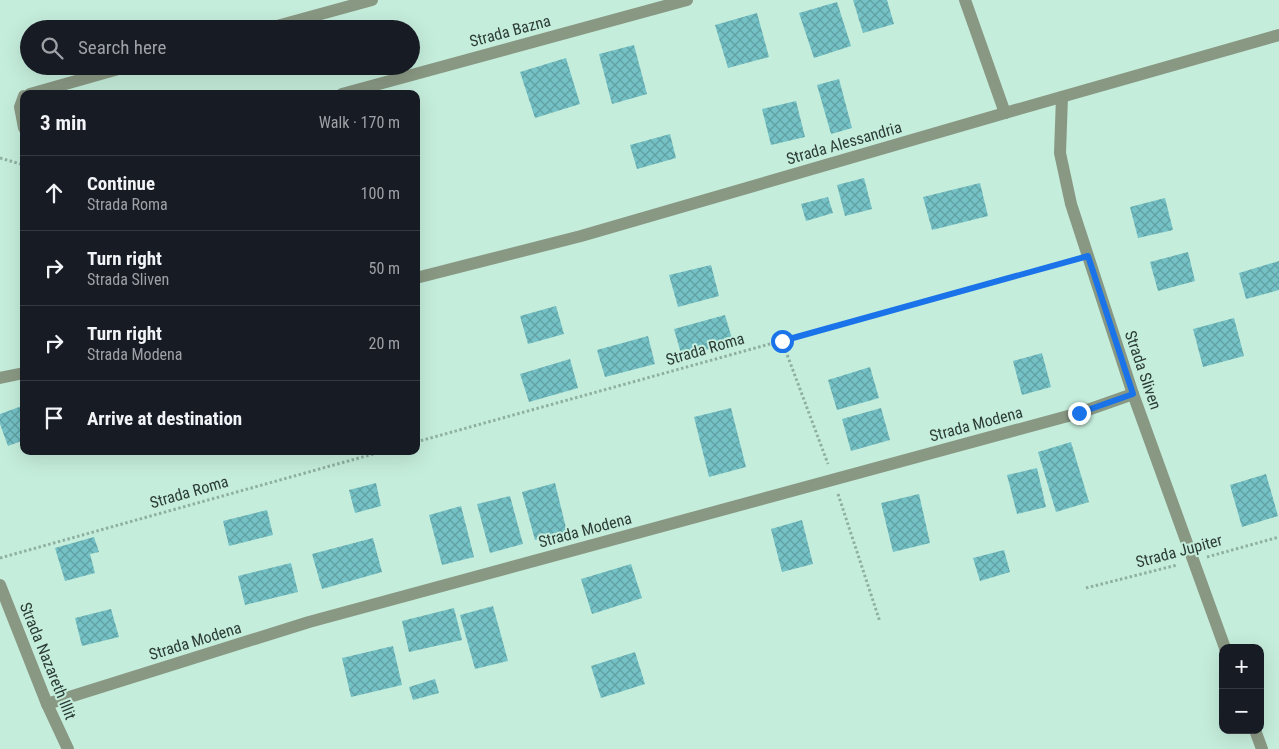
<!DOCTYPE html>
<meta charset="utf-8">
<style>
body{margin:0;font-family:"Roboto Condensed",sans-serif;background:#242831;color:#f1f3f6}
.controls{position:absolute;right:15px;bottom:15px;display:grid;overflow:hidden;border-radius:10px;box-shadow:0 5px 20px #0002}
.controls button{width:45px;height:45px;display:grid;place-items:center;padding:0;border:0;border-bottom:1px solid #363941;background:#171b24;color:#f1f3f6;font:25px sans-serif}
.stop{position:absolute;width:15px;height:15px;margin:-11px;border:4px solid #1a73e8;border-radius:50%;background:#fff}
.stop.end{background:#1a73e8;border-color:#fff;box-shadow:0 1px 5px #0008}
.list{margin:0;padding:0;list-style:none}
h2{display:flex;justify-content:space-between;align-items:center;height:65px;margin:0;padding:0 20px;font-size:21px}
h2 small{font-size:16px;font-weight:400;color:#9ea1a6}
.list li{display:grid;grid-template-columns:32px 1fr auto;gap:15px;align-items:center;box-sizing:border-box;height:75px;padding:0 20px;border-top:1px solid #363941}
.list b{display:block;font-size:19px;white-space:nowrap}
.list p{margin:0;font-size:16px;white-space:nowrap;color:#9ea1a6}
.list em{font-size:16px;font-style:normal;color:#9ea1a6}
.icon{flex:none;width:28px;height:28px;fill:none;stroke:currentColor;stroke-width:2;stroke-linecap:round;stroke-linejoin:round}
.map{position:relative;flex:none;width:1279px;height:749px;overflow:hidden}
.search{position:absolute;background:#171b24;box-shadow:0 5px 20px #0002;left:20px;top:20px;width:400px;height:55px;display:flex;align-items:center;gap:12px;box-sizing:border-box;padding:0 18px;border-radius:28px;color:#9ea1a6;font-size:19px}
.panel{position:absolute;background:#171b24;box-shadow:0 5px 20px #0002;left:20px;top:90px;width:400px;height:365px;border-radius:10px}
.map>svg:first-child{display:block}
.building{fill:url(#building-cross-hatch)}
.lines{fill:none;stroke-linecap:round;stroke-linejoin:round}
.path{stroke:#8fafa2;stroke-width:3;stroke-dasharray:2.5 2.5;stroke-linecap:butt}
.minor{stroke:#899883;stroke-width:12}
.route{stroke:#1a73e8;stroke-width:6}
.labels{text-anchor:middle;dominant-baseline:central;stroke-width:4;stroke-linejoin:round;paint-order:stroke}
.street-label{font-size:16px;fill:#2c3c36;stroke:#c5eddc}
</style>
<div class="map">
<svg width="1279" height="749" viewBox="0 0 1279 749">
<defs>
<pattern id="building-cross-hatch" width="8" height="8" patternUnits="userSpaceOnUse" patternTransform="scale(1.25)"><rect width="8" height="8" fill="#75c2c6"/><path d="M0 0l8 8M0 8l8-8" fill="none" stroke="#609fa2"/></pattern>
</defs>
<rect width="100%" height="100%" fill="#c5eddc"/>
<g class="building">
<path d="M853 0H887L894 24 863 33Z"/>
<path d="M837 2 851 46 814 58 799 13Z"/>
<path d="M757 13 769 57 728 68 715 25Z"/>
<path d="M634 45 647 94 612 104 599 54Z"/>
<path d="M566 58 580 104 535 118 520 72Z"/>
<path d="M839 79 852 128 831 134 817 85Z"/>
<path d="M796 101 805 137 771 145 762 109Z"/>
<path d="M670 134 676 158 637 169 630 145Z"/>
<path d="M864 178 872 209 845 216 837 185Z"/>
<path d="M980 183 988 216 932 230 923 197Z"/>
<path d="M828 197 833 213 806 221 801 204Z"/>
<path d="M1165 198 1173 230 1138 238 1130 207Z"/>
<path d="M1188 252 1195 281 1158 291 1150 262Z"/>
<path d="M1279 261V290L1246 299 1239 273Z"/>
<path d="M711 265 719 296 678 307 669 275Z"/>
<path d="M556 306 564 334 528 344 520 316Z"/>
<path d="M725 315 733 342 682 357 674 329Z"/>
<path d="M1234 318 1244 356 1203 367 1193 329Z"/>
<path d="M648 336 655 364 605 377 597 350Z"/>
<path d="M1042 353 1051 387 1022 395 1013 361Z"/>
<path d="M570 359 578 388 529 402 520 374Z"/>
<path d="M870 367 879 398 837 410 828 380Z"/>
<path d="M22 406 24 410V440L8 446 0 424V414Z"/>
<path d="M731 408 746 467 709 477 694 417Z"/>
<path d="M881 408 890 440 851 451 842 419Z"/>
<path d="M1071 442 1089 502 1056 512 1038 452Z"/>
<path d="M1037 468 1046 507 1017 514 1007 475Z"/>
<path d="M1266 474 1278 516 1242 527 1230 485Z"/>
<path d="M376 483 381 506 355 513 349 490Z"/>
<path d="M555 483 567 532 535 540 522 492Z"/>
<path d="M919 494 930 543 893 552 881 503Z"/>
<path d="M510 496 523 544 490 553 477 504Z"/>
<path d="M461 506 474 557 442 565 429 515Z"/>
<path d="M267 510 273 535 229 546 223 521Z"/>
<path d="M802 520 813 564 782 572 771 529Z"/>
<path d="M94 537 99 552 90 554 95 573 65 581 55 548Z"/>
<path d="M373 538 382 572 322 589 312 554Z"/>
<path d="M1004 550 1010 572 980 581 973 558Z"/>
<path d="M291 563 298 592 245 605 238 576Z"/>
<path d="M631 564 642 598 592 614 581 579Z"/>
<path d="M493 606 508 661 475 669 460 615Z"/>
<path d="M454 608 462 640 409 652 402 621Z"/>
<path d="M111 609 119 637 82 646 75 618Z"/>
<path d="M393 646 402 685 351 697 342 658Z"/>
<path d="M635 652 645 684 601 698 591 666Z"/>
<path d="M435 679 439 693 413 700 409 687Z"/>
</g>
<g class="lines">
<g class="path">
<path d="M0 158 24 165"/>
<path d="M782 341 828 464"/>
<path d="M416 442 1073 260"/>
<path d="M838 494 880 622"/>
<path d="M1207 557 1279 537"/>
<path d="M0 558 384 451"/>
<path d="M1086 588 1177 565"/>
</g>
<g class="minor">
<path d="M965 0 1005 113"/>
<path d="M266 29 372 0"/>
<path d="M30 94 129 66"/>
<path d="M342 94 687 0"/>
<path d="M24 96 20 107 24 128"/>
<path d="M1062 97 1060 153 1071 204 1133 394 1225 648"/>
<path d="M416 278 581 236 1005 113 1279 35"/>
<path d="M0 378 24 373"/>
<path d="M0 585 47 704 68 749"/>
<path d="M47 704 309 622 1079 413 1133 394"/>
<path d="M1255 730 1262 749"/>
</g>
</g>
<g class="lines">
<path class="route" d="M782 341 1088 256 1133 394 1079 413"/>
</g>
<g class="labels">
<g class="street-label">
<text transform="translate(510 31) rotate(-15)">Strada Bazna</text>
<text transform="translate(844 143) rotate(-16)">Strada Alessandria</text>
<text transform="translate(705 349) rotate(-16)">Strada Roma</text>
<text transform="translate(1143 370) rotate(71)">Strada Sliven</text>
<text transform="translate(976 424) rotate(-15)">Strada Modena</text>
<text transform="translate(189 492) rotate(-16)">Strada Roma</text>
<text transform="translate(585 530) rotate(-15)">Strada Modena</text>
<text transform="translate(1179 551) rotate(-15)">Strada Jupiter</text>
<text transform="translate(195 641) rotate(-17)">Strada Modena</text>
<text transform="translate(48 661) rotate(68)">Strada Nazareth Illit</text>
</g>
</g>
</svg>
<div class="controls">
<button>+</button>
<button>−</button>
</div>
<div class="stop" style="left:782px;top:341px"></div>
<div class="stop end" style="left:1079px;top:413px"></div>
<div class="search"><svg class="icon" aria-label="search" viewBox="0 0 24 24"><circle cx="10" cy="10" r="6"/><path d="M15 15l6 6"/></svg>Search here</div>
<section class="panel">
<h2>3 min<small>Walk · 170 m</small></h2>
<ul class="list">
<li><svg class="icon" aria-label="ahead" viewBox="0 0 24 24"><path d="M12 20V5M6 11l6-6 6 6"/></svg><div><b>Continue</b><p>Strada Roma</p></div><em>100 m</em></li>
<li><svg class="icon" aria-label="right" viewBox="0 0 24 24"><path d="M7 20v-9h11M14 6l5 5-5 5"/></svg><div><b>Turn right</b><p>Strada Sliven</p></div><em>50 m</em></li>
<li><svg class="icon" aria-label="right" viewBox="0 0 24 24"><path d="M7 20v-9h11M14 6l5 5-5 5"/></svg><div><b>Turn right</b><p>Strada Modena</p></div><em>20 m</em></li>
<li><svg class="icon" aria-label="arrive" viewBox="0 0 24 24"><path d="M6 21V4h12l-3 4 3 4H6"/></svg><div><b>Arrive at destination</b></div></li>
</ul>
</section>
</div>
